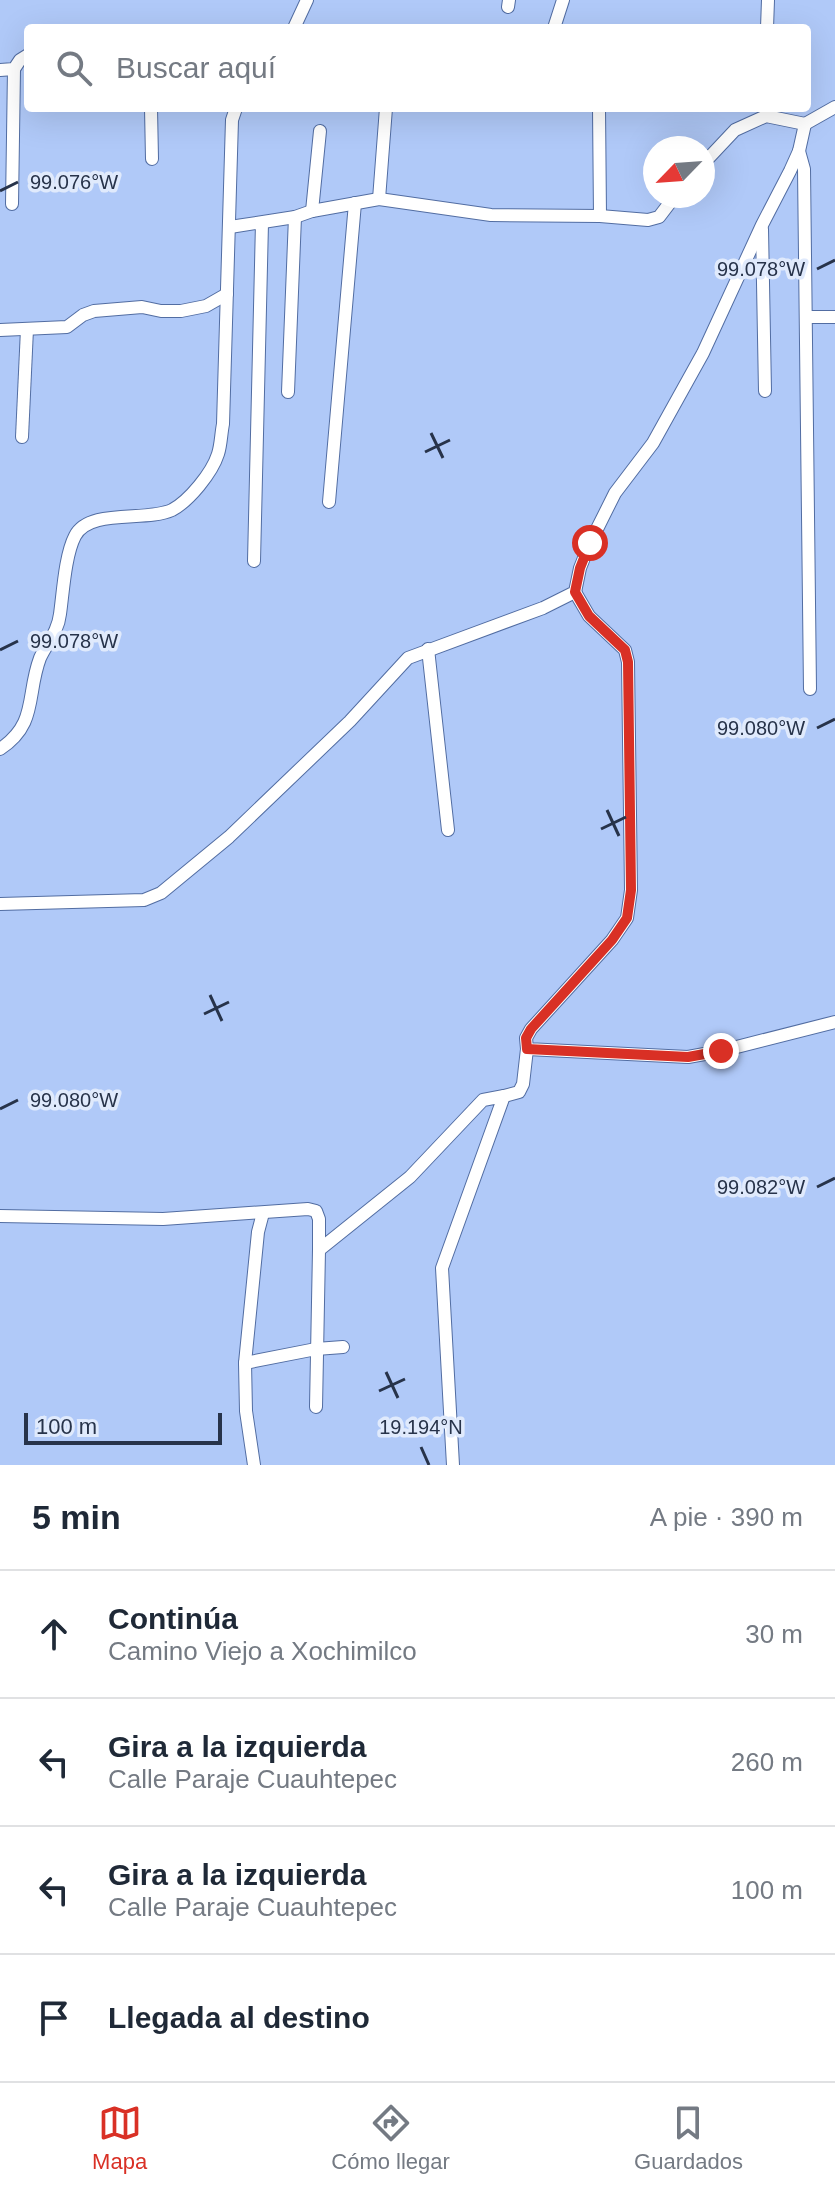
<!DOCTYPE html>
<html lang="es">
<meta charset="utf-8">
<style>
body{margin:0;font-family:Arial,sans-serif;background:#f6f6f7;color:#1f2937}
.compass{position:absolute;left:643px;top:136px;width:72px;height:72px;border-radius:50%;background:#fff;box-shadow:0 8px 32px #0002;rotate:245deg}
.scale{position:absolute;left:24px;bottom:20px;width:198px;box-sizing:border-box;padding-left:8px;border:4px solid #27334a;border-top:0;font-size:22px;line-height:28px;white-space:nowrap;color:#27334a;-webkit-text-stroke:6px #e0eafc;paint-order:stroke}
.stop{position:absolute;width:24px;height:24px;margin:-18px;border:6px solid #d93025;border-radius:50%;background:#fff}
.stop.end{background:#d93025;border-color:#fff;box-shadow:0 2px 8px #0008}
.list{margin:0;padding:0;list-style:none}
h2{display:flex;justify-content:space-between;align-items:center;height:104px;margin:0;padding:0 32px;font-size:34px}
h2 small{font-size:26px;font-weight:400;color:#747a83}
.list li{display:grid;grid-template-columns:52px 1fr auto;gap:24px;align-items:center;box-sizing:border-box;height:128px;padding:0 32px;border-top:2px solid #e0e1e3}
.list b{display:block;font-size:30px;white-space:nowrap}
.list p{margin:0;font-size:26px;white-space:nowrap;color:#747a83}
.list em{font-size:26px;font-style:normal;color:#747a83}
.icon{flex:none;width:44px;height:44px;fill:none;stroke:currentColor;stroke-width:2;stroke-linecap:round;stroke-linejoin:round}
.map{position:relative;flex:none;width:835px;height:1465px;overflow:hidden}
.search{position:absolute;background:#fff;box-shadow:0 8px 32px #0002;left:24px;right:24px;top:24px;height:88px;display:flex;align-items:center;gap:20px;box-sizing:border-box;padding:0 28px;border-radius:8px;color:#747a83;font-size:30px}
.sheet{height:616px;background:#fff}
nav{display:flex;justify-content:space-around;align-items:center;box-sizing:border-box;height:112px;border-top:2px solid #e0e1e3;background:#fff;font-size:22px;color:#747a83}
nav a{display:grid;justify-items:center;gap:4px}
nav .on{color:#d93025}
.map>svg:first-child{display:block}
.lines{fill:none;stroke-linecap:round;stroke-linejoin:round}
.street-casing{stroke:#526da2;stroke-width:14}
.street{stroke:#fff;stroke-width:12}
.route{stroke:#d93025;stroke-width:10}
.ticks{fill:none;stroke:#27334a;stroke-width:3}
.ticks-label{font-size:20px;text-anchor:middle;fill:#27334a;stroke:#e0eafc;stroke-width:7;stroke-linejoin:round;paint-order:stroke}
</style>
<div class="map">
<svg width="835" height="1465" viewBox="0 0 835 1465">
<rect width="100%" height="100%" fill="#b0c9f8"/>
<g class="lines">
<defs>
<g id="street">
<path d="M508 7 509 0"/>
<path d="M294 28 307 0"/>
<path d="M554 28 563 0"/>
<path d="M767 28 768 0"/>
<path d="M0 70 14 69 20 60 28 55"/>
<path d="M151 108 152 159"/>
<path d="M599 108 600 216"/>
<path d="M805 124 835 107"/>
<path d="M799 151 804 169 810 689"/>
<path d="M703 164 735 130 766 116 805 124"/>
<path d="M379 199 386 108"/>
<path d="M12 204 14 69"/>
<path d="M312 211 320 131"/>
<path d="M230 227 295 217 312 211 379 199 491 215 600 216 648 220 659 217 675 196"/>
<path d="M762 229 765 391"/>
<path d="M808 317H835"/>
<path d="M0 330 67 327 83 315 94 311 142 307 161 311H181L206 306 227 294"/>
<path d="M288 392 295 217"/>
<path d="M22 437 27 329"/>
<path d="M329 502 355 203"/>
<path d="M254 561 262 223"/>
<path d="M575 592 589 616 625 650 628 662 631 890 627 918 612 940 531 1029 526 1038 527 1049 688 1057 721 1051 835 1022"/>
<path d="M428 649 448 830"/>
<path d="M0 749C38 724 26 695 40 658 47 643 58 632 60 614 63 593 65 555 75 536 89 508 146 522 172 510 189 501 212 473 218 454 221 445 221 434 223 424L232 120 236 108"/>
<path d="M0 904 144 900 161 893 229 837 350 721 408 658 543 608 575 592 580 568 590 543 615 493 653 443 703 353 762 225 790 171 799 151 805 124"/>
<path d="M504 1096 519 1092 523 1084 527 1049"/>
<path d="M0 1216 163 1219 308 1209 316 1211 319 1219V1250L410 1177 483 1100 504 1096 442 1268 453 1465"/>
<path d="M245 1363 316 1349 343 1347"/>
<path d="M316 1407 319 1250"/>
<path d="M254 1465 246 1411 245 1363 258 1232 263 1213"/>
</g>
</defs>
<use href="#street" class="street-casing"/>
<use href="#street" class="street"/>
</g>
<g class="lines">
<path class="route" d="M590 543 580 568 575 592 589 616 625 650 628 662 631 890 627 918 612 940 531 1029 526 1038 527 1049 688 1057 721 1051"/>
</g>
<path class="ticks" d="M0 191 18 182M817 269 835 260M431 433 443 458M425 452 450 440M0 650 18 641M817 728 835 719M607 810 619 836M601 829 626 817M210 995 222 1021M204 1014 229 1002M0 1109 18 1100M817 1187 835 1178M386 1372 398 1398M379 1391 405 1379M421 1447 429 1465"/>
<g class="ticks-label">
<text x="74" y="189">99.076°W</text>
<text x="761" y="276">99.078°W</text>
<text x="74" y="648">99.078°W</text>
<text x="761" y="735">99.080°W</text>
<text x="74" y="1107">99.080°W</text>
<text x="761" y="1194">99.082°W</text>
<text x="421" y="1434">19.194°N</text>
</g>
</svg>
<svg class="compass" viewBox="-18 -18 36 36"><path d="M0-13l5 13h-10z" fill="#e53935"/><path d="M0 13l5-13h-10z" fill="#747a83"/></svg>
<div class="scale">100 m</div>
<div class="stop" style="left:590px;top:543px"></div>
<div class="stop end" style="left:721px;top:1051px"></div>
<div class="search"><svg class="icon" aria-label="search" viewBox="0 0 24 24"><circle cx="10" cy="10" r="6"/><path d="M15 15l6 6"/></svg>Buscar aquí</div>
</div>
<section class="sheet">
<h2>5 min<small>A pie · 390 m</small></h2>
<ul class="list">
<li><svg class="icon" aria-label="ahead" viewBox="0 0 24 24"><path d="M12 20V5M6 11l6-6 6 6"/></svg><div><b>Continúa</b><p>Camino Viejo a Xochimilco</p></div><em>30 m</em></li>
<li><svg class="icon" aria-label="left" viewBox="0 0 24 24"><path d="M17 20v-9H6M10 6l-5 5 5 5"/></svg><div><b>Gira a la izquierda</b><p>Calle Paraje Cuauhtepec</p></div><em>260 m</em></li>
<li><svg class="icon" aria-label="left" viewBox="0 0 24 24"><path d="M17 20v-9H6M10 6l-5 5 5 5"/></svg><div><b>Gira a la izquierda</b><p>Calle Paraje Cuauhtepec</p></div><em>100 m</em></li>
<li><svg class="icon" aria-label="arrive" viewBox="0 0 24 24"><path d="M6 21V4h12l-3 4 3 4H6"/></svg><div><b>Llegada al destino</b></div></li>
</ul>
</section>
<nav>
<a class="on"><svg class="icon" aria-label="map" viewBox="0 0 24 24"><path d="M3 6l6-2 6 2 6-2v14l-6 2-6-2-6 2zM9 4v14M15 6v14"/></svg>Mapa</a>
<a><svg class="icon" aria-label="directions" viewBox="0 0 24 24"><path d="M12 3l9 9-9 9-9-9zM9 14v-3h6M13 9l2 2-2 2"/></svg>Cómo llegar</a>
<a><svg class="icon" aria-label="saved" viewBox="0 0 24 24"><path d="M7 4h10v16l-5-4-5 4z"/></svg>Guardados</a>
</nav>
